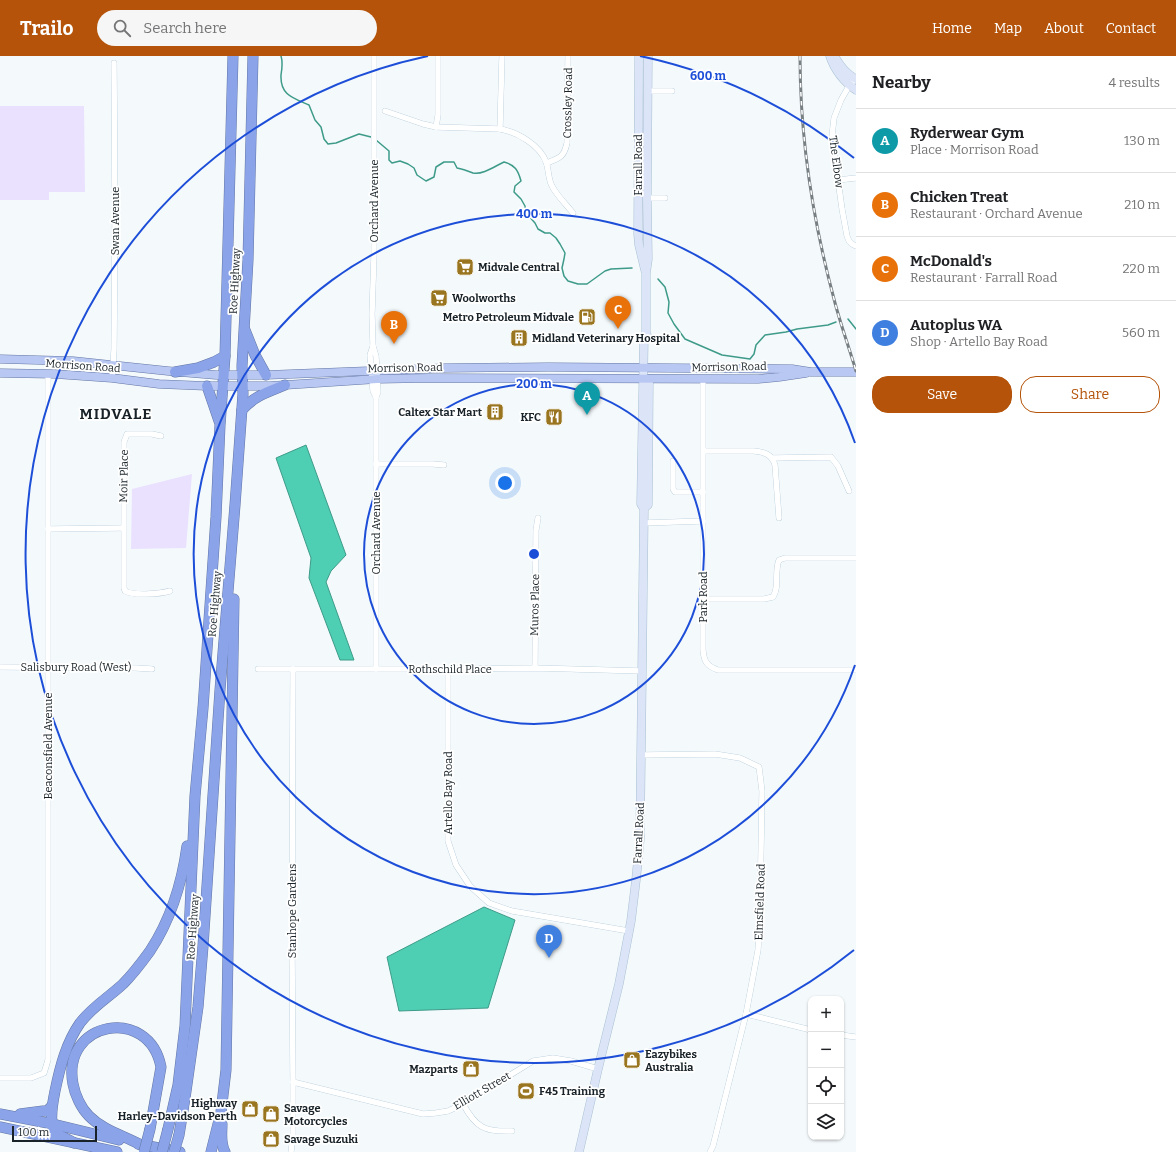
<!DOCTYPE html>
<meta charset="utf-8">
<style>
body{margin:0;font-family:Bitter,serif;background:#f6f6f6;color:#202124}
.controls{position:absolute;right:12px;bottom:12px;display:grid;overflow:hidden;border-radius:8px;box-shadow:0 1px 3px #0004}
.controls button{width:36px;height:36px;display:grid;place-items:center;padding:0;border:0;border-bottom:1px solid #e0e0e0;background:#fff;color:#202124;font:20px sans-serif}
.scale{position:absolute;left:12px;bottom:10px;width:85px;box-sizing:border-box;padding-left:4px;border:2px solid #182228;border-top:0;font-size:11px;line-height:14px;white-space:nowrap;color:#182228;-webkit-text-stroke:3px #fff;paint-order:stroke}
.you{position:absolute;left:505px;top:427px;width:14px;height:14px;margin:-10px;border:3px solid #fff;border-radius:50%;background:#1a73e8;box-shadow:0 0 0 6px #1a73e833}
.badge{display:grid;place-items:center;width:26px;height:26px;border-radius:50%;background:#b45309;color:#fff;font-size:13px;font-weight:700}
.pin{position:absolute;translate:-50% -33px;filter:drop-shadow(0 1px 2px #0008)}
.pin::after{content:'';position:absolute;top:21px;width:14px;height:12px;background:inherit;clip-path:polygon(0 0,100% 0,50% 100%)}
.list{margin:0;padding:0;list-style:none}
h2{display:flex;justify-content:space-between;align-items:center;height:52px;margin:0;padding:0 16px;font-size:17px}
h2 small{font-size:13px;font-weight:400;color:#757577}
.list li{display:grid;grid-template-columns:26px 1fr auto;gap:12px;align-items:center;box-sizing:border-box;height:64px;padding:0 16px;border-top:1px solid #e0e0e0}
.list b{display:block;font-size:15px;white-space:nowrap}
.list p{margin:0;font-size:13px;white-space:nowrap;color:#757577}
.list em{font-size:13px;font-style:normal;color:#757577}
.actions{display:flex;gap:8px;padding:12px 16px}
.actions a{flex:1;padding:9px 0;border:1px solid #b45309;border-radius:16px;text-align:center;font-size:14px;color:#b45309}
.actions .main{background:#b45309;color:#fff}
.icon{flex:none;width:22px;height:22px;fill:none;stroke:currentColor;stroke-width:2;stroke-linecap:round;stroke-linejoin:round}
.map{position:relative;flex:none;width:856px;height:1096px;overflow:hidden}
header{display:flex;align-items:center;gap:24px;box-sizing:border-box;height:56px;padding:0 20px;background:#b45309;color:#fff}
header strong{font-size:19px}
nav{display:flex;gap:22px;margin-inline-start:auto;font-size:14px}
.search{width:280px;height:36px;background:#f6f6f6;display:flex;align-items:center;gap:10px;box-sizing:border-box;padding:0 14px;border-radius:22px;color:#757577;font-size:15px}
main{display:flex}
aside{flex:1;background:#fff}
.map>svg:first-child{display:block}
.green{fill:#eae1fe}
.water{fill:#4ecfb3;stroke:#3e9b89}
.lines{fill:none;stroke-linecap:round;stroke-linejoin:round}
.stream{stroke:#3e9b89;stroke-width:1.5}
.street-casing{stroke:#a8c0d1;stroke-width:6}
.secondary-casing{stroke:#a8c0d1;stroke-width:9}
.primary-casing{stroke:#6376a5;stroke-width:9}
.highway-casing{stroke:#6376a5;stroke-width:11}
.street{stroke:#fff;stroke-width:5.5}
.secondary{stroke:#dce4f8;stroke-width:8}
.primary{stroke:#b9c8f2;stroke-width:8}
.highway{stroke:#8ba4e9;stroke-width:10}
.rail-casing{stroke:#777f83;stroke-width:3}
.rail{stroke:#fff;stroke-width:1.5;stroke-dasharray:4.5;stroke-linecap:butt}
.highway-bridge-casing{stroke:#6376a5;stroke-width:11;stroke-linecap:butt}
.highway-bridge{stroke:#8ba4e9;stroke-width:10}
.ring{fill:none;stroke:#1d4ed8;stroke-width:2}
.labels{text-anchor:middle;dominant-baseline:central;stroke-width:3.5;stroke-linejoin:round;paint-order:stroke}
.street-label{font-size:11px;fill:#182228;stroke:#fff}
.poi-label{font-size:11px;font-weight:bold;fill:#182228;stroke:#fff;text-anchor:start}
.district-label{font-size:15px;font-weight:bold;letter-spacing:1px;fill:#182228;stroke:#fff}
.centre{fill:#1d4ed8;stroke:#fff;stroke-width:2}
.ring-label{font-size:12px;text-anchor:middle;font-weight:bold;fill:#1d4ed8;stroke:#fff;stroke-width:3.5;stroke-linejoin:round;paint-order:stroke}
</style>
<header>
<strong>Trailo</strong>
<div class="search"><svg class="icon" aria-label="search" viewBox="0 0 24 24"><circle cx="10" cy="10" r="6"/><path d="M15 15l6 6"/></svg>Search here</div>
<nav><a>Home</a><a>Map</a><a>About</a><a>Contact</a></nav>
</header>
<main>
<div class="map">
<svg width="856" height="1096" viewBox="0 0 856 1096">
<rect width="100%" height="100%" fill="#f4f9fc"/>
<g class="green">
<path d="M0 50H84L85 136H49V144H0Z"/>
<path d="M192 418 186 492 131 493 132 433Z"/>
</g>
<g class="water">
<path d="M306 389 346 499 331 515 326 526 354 604H340L309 522 311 502 276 402Z"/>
<path d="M484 851 515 864 488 952 399 955 387 901Z"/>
</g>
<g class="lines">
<g class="stream">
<path d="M281 0C283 6 282 13 281 19 280 39 293 42 309 49L315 64 321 71 324 83 328 88 336 87 359 78 371 81"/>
<path d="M376 84 389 95V104L392 107 400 105 408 108 414 112 417 119 426 125 434 121 436 111 444 106H454L457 112C463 113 468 115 473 117 483 119 495 110 504 106 515 109 518 114 521 125L515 130 514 136 521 143 525 150 526 157 535 167 538 173 545 177H550L556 182 560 188 565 197 564 203 562 212 564 220 568 225 578 228H587L605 215 611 213 632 212"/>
<path d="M658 223 665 231 669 246 668 257 674 268 685 283 722 299 750 303 754 298 756 289 765 279 786 276 797 273 828 269 836 266"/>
<path d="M848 263 856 273"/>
</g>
<defs>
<g id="street">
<path d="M374 0V199L372 258 373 290 370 299 373 335 376 341"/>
<path d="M855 23 849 30 841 44 834 62 832 80 842 153 847 180 849 185 852 188 856 190"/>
<path d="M648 35H672"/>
<path d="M385 55 423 68 436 71 500 73C517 76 540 89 546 106 549 114 548 123 552 130 557 140 566 148 573 157"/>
<path d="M436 71 438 59V0"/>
<path d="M500 73 502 0"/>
<path d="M547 107C560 102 564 101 567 87L568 0"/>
<path d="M838 124 856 122"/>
<path d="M647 142H665"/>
<path d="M373 290 376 300 378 336 376 341V613"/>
<path d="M112 322 114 294 115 160 114 7"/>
<path d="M703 323V594C704 606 707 610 718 614H856"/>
<path d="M161 380 152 378H127L124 386V532L125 535C134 540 159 538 170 535"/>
<path d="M704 395H754C764 396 772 398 775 409L779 462"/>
<path d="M772 402 831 401 838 410 849 435"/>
<path d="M673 405V433L675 436H703"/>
<path d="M376 408H433L444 409"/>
<path d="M644 467 703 465"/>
<path d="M48 473 123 472"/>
<path d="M703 543H764L773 541C780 530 774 516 779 504L785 502H856"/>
<path d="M0 611 136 612 152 613"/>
<path d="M535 612 536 474 538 462"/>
<path d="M258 613H448L535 612 642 615"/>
<path d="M448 613V785L456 809 470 830 489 847 512 855 629 875"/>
<path d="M641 699 715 698 740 702 759 711 762 735 760 856 758 894 746 958 713 1090 710 1096"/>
<path d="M746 958 811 974"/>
<path d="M841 979 856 981"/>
<path d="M0 1022H31L44 1017 48 1004V317"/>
<path d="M293 1026 423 1058 436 1057 448 1055 463 1048 533 1005 553 1002 571 1005 598 1013"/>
<path d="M463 1048C476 1072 485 1076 512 1075"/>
<path d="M291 1096 293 1080V1026L292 890 293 613"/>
</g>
<g id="secondary">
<path d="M639 0 638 178 639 189 645 214"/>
<path d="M648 0 647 142 648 203 646 217V278L648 281"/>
<path d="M830 0C835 15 843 25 856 34"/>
<path d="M835 1C840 10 846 18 856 23"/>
<path d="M644 452 648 449 649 323"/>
<path d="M579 1096 598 1013 619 928 631 865 636 824 640 783 644 453 641 448 644 281 646 278"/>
</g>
<g id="primary">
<path d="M0 303 73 305 168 315 216 319H266L445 312 548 311 792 313 811 316H856"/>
<path d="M0 317 55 318 112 322 159 328 207 330H270L377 323 429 322 758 323 779 321 806 317"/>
</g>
<g id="highway">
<path d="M245 274 255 299 266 319"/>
<path d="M175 316 198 312 214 306 225 300"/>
<path d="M207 330 219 365"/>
<path d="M242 354C254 340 268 336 285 329"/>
<path d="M0 1058 53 1068 119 1084"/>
<path d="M20 1058 43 1055H47L52 1050"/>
<path d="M222 1068C222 1078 220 1087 225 1096"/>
<path d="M0 1071 117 1096"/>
<path d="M168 1073 178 1029 185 970 195 740 203 652 216 461 220 369 225 300 233 0"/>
<path d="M179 1079 185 1042 198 951 203 890 220 634 235 449 243 338 242 310 248 204 253 0"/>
<path d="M74 1087C68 1082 58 1081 54 1074 49 1064 53 1045 55 1035 60 1011 66 987 80 967 92 951 109 941 123 928 133 918 142 906 150 895 171 863 182 827 187 790"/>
<path d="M138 1088 180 1096"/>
<path d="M139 1088C122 1079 103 1074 89 1060 81 1052 75 1039 73 1028 61 965 149 949 161 1011L150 1073"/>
<path d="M211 1096 221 1056 226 1014 234 543"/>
</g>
</defs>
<use href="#street" class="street-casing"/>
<use href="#secondary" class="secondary-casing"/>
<use href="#primary" class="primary-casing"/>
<use href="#highway" class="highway-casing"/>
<use href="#street" class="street"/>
<use href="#secondary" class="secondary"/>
<use href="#primary" class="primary"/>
<use href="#highway" class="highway"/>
<defs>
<path id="rail" d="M800 0C800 81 813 165 834 243 840 267 849 291 856 315"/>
</defs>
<use href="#rail" class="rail-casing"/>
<use href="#rail" class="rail"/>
<defs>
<g id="highway-bridge">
<path d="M144 1096 150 1073"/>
<path d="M162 1096 168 1073"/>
<path d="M174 1096 179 1079"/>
</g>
</defs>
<use href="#highway-bridge" class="highway-bridge-casing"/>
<use href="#highway-bridge" class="highway-bridge"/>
</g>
<g class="ring">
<circle cx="534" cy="498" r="170"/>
<path d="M855 609A340 340 0 1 1 855 387"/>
<path d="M854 894A509 509 0 1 1 428 0M640 0A509 509 0 0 1 854 102"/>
</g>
<defs>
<symbol id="supermarket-square" viewBox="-11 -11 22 22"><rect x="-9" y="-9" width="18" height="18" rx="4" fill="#9a7520" stroke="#fff"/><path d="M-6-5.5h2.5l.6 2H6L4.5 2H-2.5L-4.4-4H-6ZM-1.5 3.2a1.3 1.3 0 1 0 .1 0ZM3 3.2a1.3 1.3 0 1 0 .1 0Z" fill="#fff"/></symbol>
<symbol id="fuel-square" viewBox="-11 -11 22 22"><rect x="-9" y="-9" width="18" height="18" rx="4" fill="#9a7520" stroke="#fff"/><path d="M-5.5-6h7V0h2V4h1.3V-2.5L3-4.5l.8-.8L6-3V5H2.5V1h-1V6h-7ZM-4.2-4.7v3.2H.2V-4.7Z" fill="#fff"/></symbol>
<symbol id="building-square" viewBox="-11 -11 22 22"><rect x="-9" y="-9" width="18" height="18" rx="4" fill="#9a7520" stroke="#fff"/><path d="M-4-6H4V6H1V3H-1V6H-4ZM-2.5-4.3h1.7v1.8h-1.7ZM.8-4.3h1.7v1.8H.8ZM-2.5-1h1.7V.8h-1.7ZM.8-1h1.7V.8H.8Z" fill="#fff"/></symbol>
<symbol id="restaurant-square" viewBox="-11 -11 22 22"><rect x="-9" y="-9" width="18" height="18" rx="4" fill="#9a7520" stroke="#fff"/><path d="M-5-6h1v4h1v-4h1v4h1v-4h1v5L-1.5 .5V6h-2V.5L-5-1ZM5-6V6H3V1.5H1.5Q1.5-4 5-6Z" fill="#fff"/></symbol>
<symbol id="shop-square" viewBox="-11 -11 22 22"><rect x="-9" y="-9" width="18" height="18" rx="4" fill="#9a7520" stroke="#fff"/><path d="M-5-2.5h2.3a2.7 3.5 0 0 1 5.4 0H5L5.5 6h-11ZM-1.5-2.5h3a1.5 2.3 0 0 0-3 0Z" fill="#fff"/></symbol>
<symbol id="stadium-square" viewBox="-11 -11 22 22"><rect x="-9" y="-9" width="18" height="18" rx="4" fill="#9a7520" stroke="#fff"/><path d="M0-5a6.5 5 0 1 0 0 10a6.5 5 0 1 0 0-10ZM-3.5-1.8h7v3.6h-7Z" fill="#fff"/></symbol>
</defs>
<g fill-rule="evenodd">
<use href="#supermarket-square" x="455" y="201" width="20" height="20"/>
<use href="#supermarket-square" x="429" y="232" width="20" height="20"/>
<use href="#fuel-square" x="577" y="251" width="20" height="20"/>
<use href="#building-square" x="509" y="272" width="20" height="20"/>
<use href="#building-square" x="485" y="346" width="20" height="20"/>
<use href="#restaurant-square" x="544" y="351" width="20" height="20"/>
<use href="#shop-square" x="622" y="994" width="20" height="20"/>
<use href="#shop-square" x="461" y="1003" width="20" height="20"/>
<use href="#stadium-square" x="516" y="1025" width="20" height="20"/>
<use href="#shop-square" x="240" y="1043" width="20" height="20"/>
<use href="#shop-square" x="261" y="1048" width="20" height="20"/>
<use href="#shop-square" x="261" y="1073" width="20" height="20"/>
</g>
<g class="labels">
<g class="street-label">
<text transform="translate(568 47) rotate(-89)">Crossley Road</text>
<text transform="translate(836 106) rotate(83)">The Elbow</text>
<text transform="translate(638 109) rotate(-90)">Farrall Road</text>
<text transform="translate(374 145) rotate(-90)">Orchard Avenue</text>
<text transform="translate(115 165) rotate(-90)">Swan Avenue</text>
<text transform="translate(235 225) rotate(-87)">Roe Highway</text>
<text transform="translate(83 310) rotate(4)">Morrison Road</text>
<text transform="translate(729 311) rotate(-1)">Morrison Road</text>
<text transform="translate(405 312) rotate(-1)">Morrison Road</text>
<text transform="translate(124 420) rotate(-89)">Moir Place</text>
<text transform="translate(376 477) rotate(-90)">Orchard Avenue</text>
<text transform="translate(703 541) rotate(-90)">Park Road</text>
<text transform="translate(215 548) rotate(-85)">Roe Highway</text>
<text transform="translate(535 549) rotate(-89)">Muros Place</text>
<text x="76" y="611">Salisbury Road (West)</text>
<text x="450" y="613">Rothschild Place</text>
<text transform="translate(48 690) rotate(-90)">Beaconsfield Avenue</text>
<text transform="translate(448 737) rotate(-90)">Artello Bay Road</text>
<text transform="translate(639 777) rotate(-87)">Farrall Road</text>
<text transform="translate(760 846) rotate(-88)">Elmsfield Road</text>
<text transform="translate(292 855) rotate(-90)">Stanhope Gardens</text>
<text transform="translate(193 871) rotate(-86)">Roe Highway</text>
<text transform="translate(482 1035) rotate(-30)">Elliott Street</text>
</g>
<g class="poi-label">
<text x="478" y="211">Midvale Central</text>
<text x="452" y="242">Woolworths</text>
<text x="574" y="261" text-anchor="end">Metro Petroleum Midvale</text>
<text x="532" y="282">Midland Veterinary Hospital</text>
<text x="482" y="356" text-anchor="end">Caltex Star Mart</text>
<text x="541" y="361" text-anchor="end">KFC</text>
<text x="645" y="998">Eazybikes<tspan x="645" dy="13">Australia</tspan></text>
<text x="458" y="1013" text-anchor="end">Mazparts</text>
<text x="539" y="1035">F45 Training</text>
<text x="237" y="1047" text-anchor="end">Highway<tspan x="237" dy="13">Harley-Davidson Perth</tspan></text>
<text x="284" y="1052">Savage<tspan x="284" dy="13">Motorcycles</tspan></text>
<text x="284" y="1083">Savage Suzuki</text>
</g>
<g class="district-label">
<text x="116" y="358">MIDVALE</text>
</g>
</g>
<circle cx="534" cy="498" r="6" class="centre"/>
<g class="ring-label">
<text x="708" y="24">600 m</text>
<text x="534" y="162">400 m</text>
<text x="534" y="332">200 m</text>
</g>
</svg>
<div class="controls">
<button>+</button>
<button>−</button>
<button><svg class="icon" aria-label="locate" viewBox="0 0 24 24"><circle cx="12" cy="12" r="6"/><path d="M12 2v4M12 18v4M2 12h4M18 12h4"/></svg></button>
<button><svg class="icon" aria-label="layers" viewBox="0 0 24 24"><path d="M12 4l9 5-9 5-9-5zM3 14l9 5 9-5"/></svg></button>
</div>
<div class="scale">100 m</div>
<div class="you"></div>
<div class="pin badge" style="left:587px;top:359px;background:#0f9aa8">A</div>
<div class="pin badge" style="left:394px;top:288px;background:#e8710a">B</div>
<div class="pin badge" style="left:618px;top:273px;background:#e8710a">C</div>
<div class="pin badge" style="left:549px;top:902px;background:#3f7fe0">D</div>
</div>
<aside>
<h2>Nearby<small>4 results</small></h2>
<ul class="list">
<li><span class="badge" style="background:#0f9aa8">A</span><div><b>Ryderwear Gym</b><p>Place · Morrison Road</p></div><em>130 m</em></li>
<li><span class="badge" style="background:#e8710a">B</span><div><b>Chicken Treat</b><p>Restaurant · Orchard Avenue</p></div><em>210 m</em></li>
<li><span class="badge" style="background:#e8710a">C</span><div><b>McDonald's</b><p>Restaurant · Farrall Road</p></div><em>220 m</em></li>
<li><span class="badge" style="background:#3f7fe0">D</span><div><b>Autoplus WA</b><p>Shop · Artello Bay Road</p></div><em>560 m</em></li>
</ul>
<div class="actions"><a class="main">Save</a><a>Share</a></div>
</aside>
</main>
